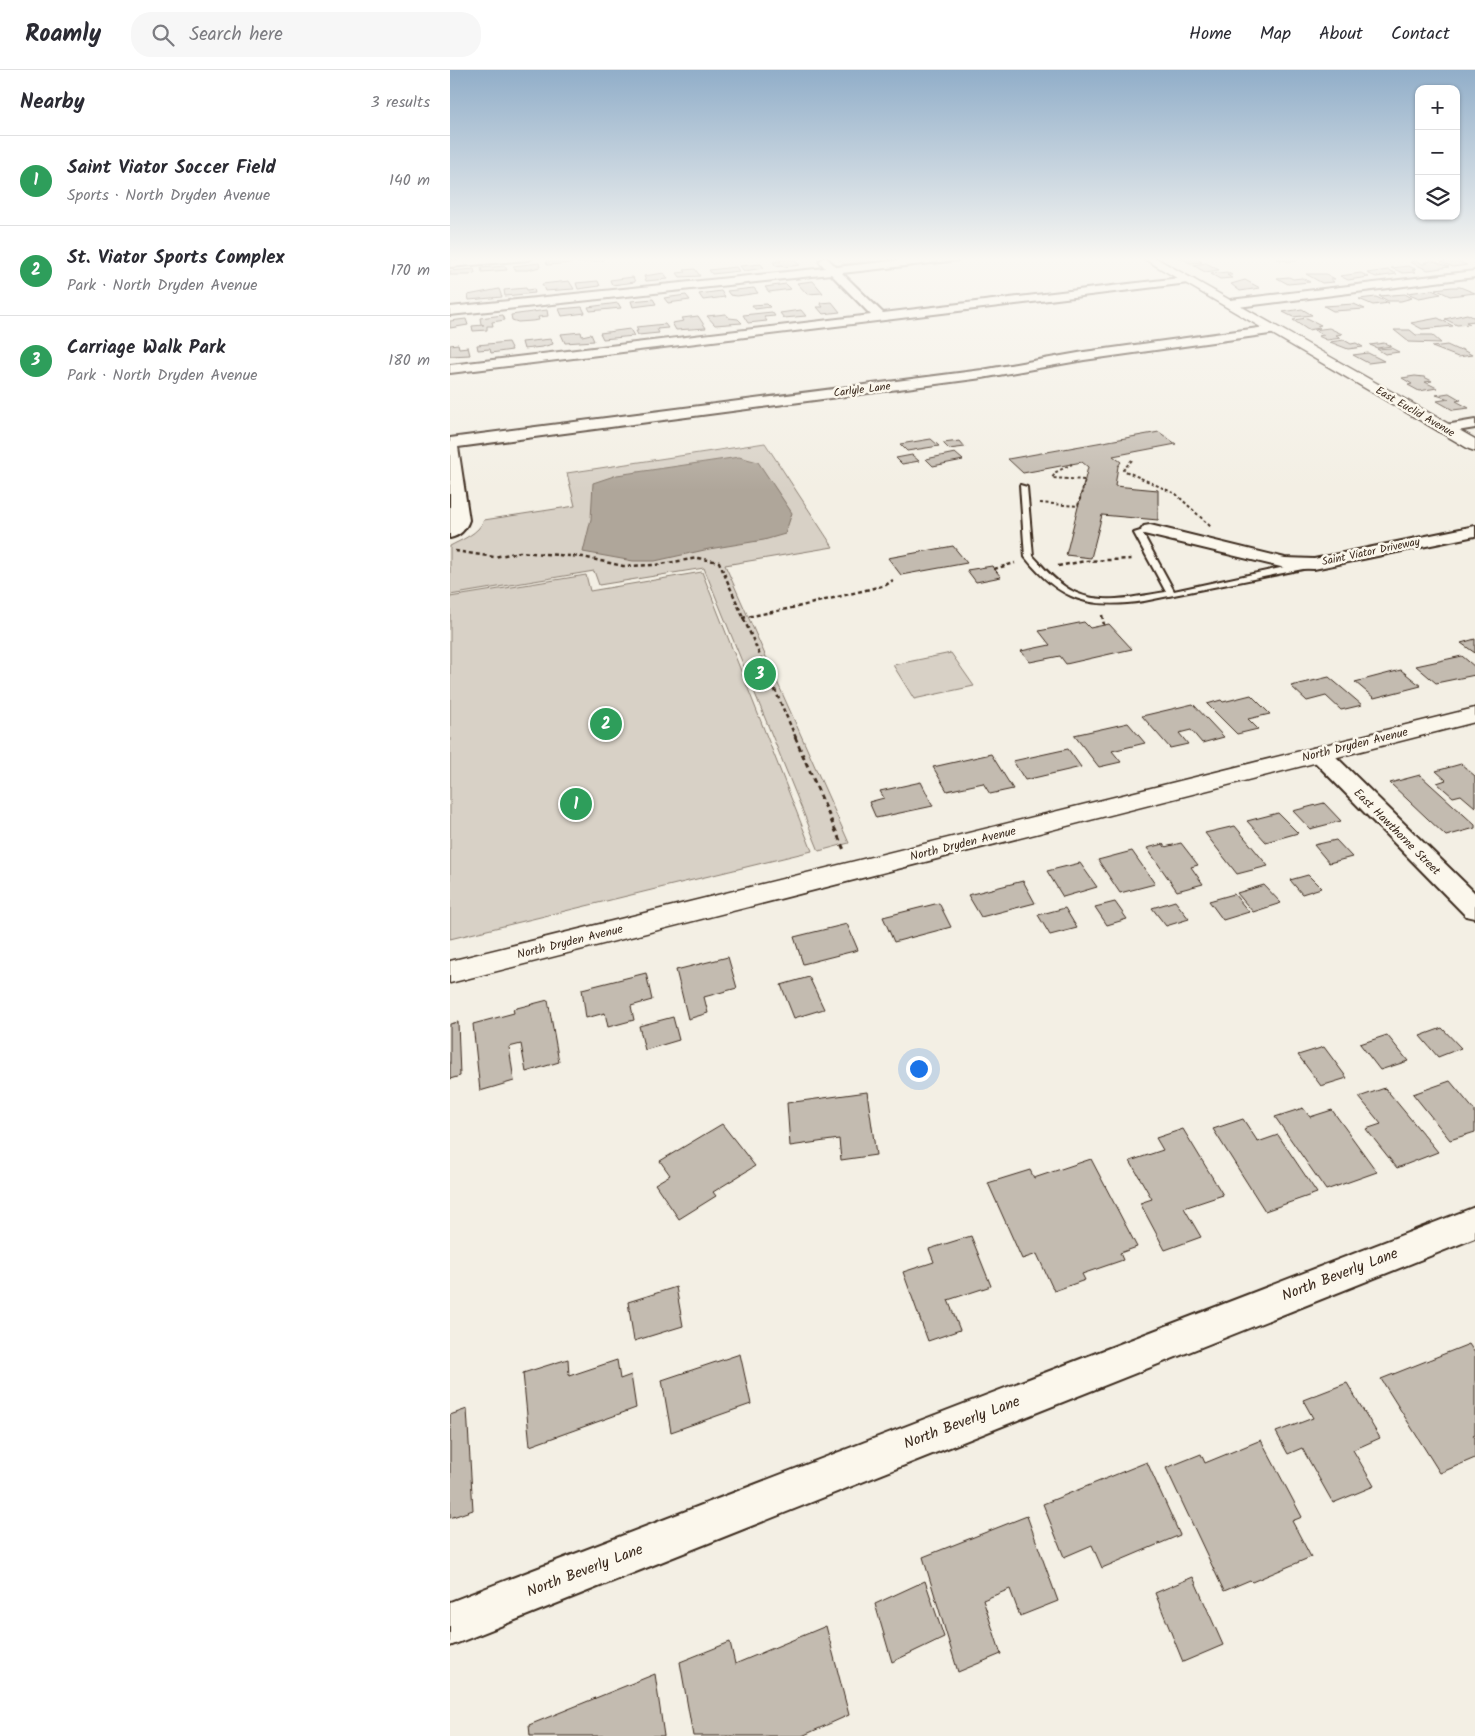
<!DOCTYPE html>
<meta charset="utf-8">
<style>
body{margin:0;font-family:Kalam,sans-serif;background:#f7f7f7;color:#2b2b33}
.controls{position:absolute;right:15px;top:15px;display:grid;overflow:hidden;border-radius:10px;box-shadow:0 1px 4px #0004}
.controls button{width:45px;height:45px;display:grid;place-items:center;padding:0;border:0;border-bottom:1px solid #e1e1e2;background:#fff;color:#2b2b33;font:25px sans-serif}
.you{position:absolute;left:468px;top:998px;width:18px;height:18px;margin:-12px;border:4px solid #fff;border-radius:50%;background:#1a73e8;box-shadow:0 0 0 8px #1a73e833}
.badge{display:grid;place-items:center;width:32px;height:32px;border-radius:50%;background:#0b8043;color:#fff;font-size:16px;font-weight:700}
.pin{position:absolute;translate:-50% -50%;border:2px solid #fff;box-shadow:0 1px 5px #0006}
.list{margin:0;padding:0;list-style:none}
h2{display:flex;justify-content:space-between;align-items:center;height:65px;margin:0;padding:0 20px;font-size:21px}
h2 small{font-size:16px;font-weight:400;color:#7c7c81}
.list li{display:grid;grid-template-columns:32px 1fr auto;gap:15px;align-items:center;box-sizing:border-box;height:90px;padding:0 20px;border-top:1px solid #e1e1e2}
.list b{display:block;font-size:19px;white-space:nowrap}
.list p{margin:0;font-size:16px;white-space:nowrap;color:#7c7c81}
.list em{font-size:16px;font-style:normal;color:#7c7c81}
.icon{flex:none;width:28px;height:28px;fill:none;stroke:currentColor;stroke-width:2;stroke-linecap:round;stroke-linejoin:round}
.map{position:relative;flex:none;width:1025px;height:1666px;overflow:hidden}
header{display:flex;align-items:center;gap:30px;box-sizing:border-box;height:70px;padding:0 25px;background:#fff;border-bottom:1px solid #e1e1e2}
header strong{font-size:24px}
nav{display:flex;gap:28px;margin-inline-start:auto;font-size:18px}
.search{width:350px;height:45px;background:#f7f7f7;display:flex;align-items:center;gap:12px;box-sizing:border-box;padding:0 18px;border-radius:20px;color:#7c7c81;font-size:19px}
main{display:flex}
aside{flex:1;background:#fff}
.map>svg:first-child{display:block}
.green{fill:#d8d1c6;stroke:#8a7e72}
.water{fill:#afa69a;stroke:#817468}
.building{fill:#c3bbb0;stroke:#3b2a1e}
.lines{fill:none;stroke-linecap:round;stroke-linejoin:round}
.service-casing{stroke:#3b2a1e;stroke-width:4}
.minor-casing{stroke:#3b2a1e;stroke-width:4}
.tertiary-casing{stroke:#3b2a1e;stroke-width:3}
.secondary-casing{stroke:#3b2a1e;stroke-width:3}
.path-far3{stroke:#3b2a1e;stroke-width:1;stroke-dasharray:2.5 2;stroke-linecap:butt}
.path-far2{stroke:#3b2a1e;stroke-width:2;stroke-dasharray:3 2.5;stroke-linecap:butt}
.path-far1{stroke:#3b2a1e;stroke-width:2.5;stroke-dasharray:4 3;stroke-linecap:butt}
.path{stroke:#3b2a1e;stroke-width:3;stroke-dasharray:5 4;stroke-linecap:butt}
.service{fill:#fbf7ec;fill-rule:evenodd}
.minor{fill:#fbf7ec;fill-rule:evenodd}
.tertiary{fill:#fbf7ec;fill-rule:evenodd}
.secondary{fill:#fbf7ec;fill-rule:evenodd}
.labels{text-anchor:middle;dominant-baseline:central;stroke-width:5;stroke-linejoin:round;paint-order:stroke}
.far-street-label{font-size:11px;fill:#3b2a1e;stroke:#fbf7ec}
.street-label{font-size:12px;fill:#3b2a1e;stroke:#fbf7ec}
.near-street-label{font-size:15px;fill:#3b2a1e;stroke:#fbf7ec}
</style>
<header>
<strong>Roamly</strong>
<div class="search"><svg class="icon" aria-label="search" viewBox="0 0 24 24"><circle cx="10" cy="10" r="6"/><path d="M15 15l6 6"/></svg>Search here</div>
<nav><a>Home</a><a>Map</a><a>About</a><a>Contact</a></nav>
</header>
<main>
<aside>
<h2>Nearby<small>3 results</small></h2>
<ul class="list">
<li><span class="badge" style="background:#2e9e5b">1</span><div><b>Saint Viator Soccer Field</b><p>Sports · North Dryden Avenue</p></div><em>140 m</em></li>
<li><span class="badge" style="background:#2e9e5b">2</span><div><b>St. Viator Sports Complex</b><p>Park · North Dryden Avenue</p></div><em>170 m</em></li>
<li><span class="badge" style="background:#2e9e5b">3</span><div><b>Carriage Walk Park</b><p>Park · North Dryden Avenue</p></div><em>180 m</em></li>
</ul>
</aside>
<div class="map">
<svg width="1025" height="1666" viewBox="0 0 1025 1666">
<rect width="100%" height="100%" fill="#f3efe4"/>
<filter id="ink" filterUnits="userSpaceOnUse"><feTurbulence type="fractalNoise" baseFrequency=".02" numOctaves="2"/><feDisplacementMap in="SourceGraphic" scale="10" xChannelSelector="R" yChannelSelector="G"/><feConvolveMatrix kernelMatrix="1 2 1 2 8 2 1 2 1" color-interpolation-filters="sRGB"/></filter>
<g filter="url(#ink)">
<g class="green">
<path d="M386 187H467L394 194Z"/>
<path d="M315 373 383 477 275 495 399 773 369 781 254 498 149 515 144 501 0 525V476C13 469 28 464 34 450L125 436 117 403Z"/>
<path d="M252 502 362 781 0 869V527L136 505 140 521Z"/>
<path d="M501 583 524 616 464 629 443 595Z"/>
</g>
<path class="water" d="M289 387 308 392 342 443 335 464 314 470 259 479 205 491H183L133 482 141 449 143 413 167 405Z"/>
<g class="building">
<path d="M152 187 153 190 129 193 127 189Z"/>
<path d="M341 187 350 195 334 197 332 195 326 196 323 192 331 191 328 188Z"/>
<path d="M729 187H743L752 192 740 193Z"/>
<path d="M825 187H850L851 188H845L847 191H837L827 189Z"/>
<path d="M120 189 122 193 97 195 96 192Z"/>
<path d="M1005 190 1017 195 1003 197 991 192Z"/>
<path d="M967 191 973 194 978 193 974 192 983 191 999 197 978 200 960 192Z"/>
<path d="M89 193 90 197 78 200H65L63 196Z"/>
<path d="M756 193 769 200 755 202 743 195Z"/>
<path d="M311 194 314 198 294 201 290 196Z"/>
<path d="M55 196 57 200 32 202 31 198Z"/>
<path d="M958 196 966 199 962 200 966 202 953 203 941 198Z"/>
<path d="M286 197 289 201 262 204 259 200Z"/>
<path d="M24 199 25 203 20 204V205H0V201Z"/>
<path d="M245 199 250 206 230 207 227 203 236 202 234 200Z"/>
<path d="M938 200 947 204 926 207 917 203Z"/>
<path d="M777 202 782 205H777L782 208 770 209 761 204Z"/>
<path d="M214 203 218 209 196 211 194 206Z"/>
<path d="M911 203 919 207 898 210 890 206Z"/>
<path d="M856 204H876L885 209H880L884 212 872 213Z"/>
<path d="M183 207 185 212 162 215 160 210Z"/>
<path d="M839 207 843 209 852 208 860 212 838 214 827 208Z"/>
<path d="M795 210 810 218 790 221 781 214Z"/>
<path d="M119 211 124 219 95 221 92 214Z"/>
<path d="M148 211 150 216 128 219 126 213Z"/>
<path d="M363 211 373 223 357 224 347 213Z"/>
<path d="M336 214 341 219 319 222 315 217Z"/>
<path d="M1002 217H1010L1025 223 1000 226 985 219Z"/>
<path d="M76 218 77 220 84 219 85 223 55 226 54 220Z"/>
<path d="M304 218 308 223 287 226 280 225 277 221Z"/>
<path d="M49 219 52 227 19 230 18 225Z"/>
<path d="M982 220 991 224 969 228 957 223Z"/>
<path d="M271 221 275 227 253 230 249 224Z"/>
<path d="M955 224 962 228 951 231H938L929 226Z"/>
<path d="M236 225 240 230 218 233 214 228Z"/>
<path d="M926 227 939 233 923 235 909 229Z"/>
<path d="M203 229 206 234 183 237 181 231Z"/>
<path d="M382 232 390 242 373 244 367 237H373L370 233Z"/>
<path d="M168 233 171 238 140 241 138 237Z"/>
<path d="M317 234 320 237 305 239 302 235Z"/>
<path d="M904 234 915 239 883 241 874 236Z"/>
<path d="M132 237 135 243 112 246 109 239Z"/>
<path d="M852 239 862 245 843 247 833 242Z"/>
<path d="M97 240 98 246 88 247 89 250 82 251 68 252 62 250 61 245Z"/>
<path d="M351 240 356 246 334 248 330 243Z"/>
<path d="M322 242 325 246 314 247 317 251 298 253 293 245Z"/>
<path d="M276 244 279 248 288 249 292 253 265 255 257 246Z"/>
<path d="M1017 244 1025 248V251L1016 252 1020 254 1007 255 995 249Z"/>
<path d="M53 245 55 250 42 252 43 256H37V260L23 261 22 256 34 255 31 254 30 248Z"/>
<path d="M248 246 256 258 226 260 222 253 234 251 232 248Z"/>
<path d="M857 248 871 255 867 256 870 258 858 260 843 250Z"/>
<path d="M988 248 1003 256 972 259 961 253Z"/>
<path d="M16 249 18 255 0 258V251Z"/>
<path d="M215 254 218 258 207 259 209 263 188 265 186 261H188L186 257Z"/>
<path d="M879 258 892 264 886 265 891 268 877 270 868 266 874 265 864 260Z"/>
<path d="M180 259 184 266 153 269 150 263Z"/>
<path d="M944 260H960L966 265H982L991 273 959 272Z"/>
<path d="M131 262 132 266 141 264 144 271 115 273 111 264Z"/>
<path d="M101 269 103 274 92 277 74 279 72 272Z"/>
<path d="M894 270 901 274 906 273 913 277 898 279 880 272Z"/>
<path d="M58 272 62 280 41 283 40 279 28 280 27 275Z"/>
<path d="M934 273 941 276 927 278 920 275Z"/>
<path d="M8 274 9 278 18 277 20 285 0 286V275Z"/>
<path d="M997 275 1008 280 1011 279 1022 285 1008 287 982 277Z"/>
<path d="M941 278 949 282 935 284 927 279Z"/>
<path d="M918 283 934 291 918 293 903 285Z"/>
<path d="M965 306 974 307 982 311 975 312 987 318 969 321 958 315 962 314 952 308Z"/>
<path d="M999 323 1011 330 1006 331 1019 338 1003 340 987 331 999 329 986 325Z"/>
<path d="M709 362 726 374 663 386 671 392 668 396 665 416 708 420V450L652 445 641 488 616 485 638 397 632 392 573 403 558 389Z"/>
<path d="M481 369 489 376 457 381 450 374Z"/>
<path d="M510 371 515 377 499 379 493 373Z"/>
<path d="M505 383 513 390 483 396 476 389Z"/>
<path d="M462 385 469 391 452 394 446 388Z"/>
<path d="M503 476 517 493 451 505 438 488Z"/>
<path d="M542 496 551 507 526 512 517 500Z"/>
<path d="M634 552 640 558 659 554 682 579 616 594 610 586 580 592 571 581 600 575 589 561Z"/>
<path d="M1025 569V583L1011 573Z"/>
<path d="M1012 586 1025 597V605L986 613 966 596Z"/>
<path d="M951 600 971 616 924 628 905 612Z"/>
<path d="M879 607 912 635 891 640 876 626 857 631 841 616Z"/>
<path d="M801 625 820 644 798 649 808 659 787 664 757 634 771 630 773 632Z"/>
<path d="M743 634 774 667 752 673 741 660 729 663 738 674 720 678 692 646Z"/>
<path d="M678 653 695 673 662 681 671 692 649 697 624 665Z"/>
<path d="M618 679 631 697 575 710 563 691Z"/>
<path d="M541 684 563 719 540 724 533 713 497 721 483 697Z"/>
<path d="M1011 694 1025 706V737L1011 725 1003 727 987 713 996 710 986 701Z"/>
<path d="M970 705 1025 755V758L996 766 940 713Z"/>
<path d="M471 712 483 736 426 748 419 732 434 728 430 721Z"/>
<path d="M874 733 891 751 860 759 843 741Z"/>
<path d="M828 743 848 763 816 772 797 751Z"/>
<path d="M785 756 818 796 787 804 755 763Z"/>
<path d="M886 770 902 787 879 793 864 775Z"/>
<path d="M731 773 748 795 741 797 753 814 727 821 697 778 713 774 715 777Z"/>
<path d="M682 781 705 814 670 823 648 790Z"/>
<path d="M630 793 647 817 613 827 597 801Z"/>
<path d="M858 805 871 818 852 824 840 810Z"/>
<path d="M573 811 585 833 531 847 518 825Z"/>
<path d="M814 815 831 833 803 842 787 823Z"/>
<path d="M784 824 799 842 773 850 759 831Z"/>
<path d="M725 831 739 849 716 856 702 838Z"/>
<path d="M665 832 677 849 657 855 645 837Z"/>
<path d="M489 833 501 857 444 872 433 847Z"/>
<path d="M615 838 627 858 600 865 588 845Z"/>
<path d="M397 854 408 880 353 894 344 867Z"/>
<path d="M278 887 287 918 254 927 258 943 238 949 226 900Z"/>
<path d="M196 903 202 930 181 936 184 950 158 957 155 943 136 948 132 919Z"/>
<path d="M359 907 374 939 344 948 331 915Z"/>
<path d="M98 930 109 992 76 1002 71 974 59 977 64 1011 30 1021 23 954 64 943 63 939Z"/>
<path d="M223 947 229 970 195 980 189 956Z"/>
<path d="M8 952 10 1006 0 1009V954Z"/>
<path d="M992 958 1011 978 988 987 970 966Z"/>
<path d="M937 965 958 991 930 1000 910 974Z"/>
<path d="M874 977 897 1008 871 1016 848 985Z"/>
<path d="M1000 1011 1025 1041V1062L1000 1070 963 1024Z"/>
<path d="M935 1018 988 1082 947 1098 916 1059 931 1054 909 1027Z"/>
<path d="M417 1022 426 1085 391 1090 389 1069 340 1076 337 1033Z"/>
<path d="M853 1038 860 1047 882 1040 927 1102 876 1120 825 1047Z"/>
<path d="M793 1049 808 1072 828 1065 867 1123 815 1141 763 1059Z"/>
<path d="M272 1054 305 1096 263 1122 266 1126 229 1149 205 1114 220 1105 210 1091Z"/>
<path d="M733 1059 773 1125 734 1138 751 1167 715 1180 690 1133 702 1129 680 1091 713 1080 706 1068Z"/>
<path d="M641 1089 687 1177 670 1183 673 1190 632 1204 635 1210 604 1221 587 1184 572 1189 538 1113 580 1100 584 1108Z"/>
<path d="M521 1166 541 1216 498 1230 510 1260 478 1271 453 1202 484 1192 479 1179Z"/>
<path d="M226 1217 233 1256 184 1271 178 1232Z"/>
<path d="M1019 1274 1025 1283V1364L1023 1365 1025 1368V1388L990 1403 931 1309Z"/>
<path d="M290 1284 301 1334 221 1362 212 1310Z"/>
<path d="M118 1289 119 1306 167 1290 170 1309 181 1305 186 1338 80 1376 73 1303Z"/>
<path d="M897 1313 930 1368 903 1380 924 1416 883 1433 852 1378 838 1384 826 1362 863 1348 853 1330Z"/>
<path d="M17 1339 23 1440 0 1448V1345Z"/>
<path d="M811 1370 852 1447 842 1451 861 1487 802 1512 800 1510 774 1521 716 1398 751 1384 755 1393Z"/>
<path d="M697 1392 730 1465 652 1498 642 1475 614 1487 593 1434Z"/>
<path d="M577 1446 608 1531 570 1546 560 1519 533 1530 551 1584 508 1602 473 1487Z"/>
<path d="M743 1507 773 1575 733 1592 705 1523Z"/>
<path d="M475 1511 494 1567 442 1592 425 1534Z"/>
<path d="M376 1556 399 1645 352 1666H243L230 1592 280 1572 285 1594Z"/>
<path d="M205 1604 214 1666H80L79 1655Z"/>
</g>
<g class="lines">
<defs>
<path id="service" d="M570 415 577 417 583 486C593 497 602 508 614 516 644 538 682 527 716 522L684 463 700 458 704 460 703 462 693 464 724 521 858 492 862 495 858 498 694 531C640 539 610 531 575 487Z"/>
<g id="minor">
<path d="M46 187H83L78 190 0 197V191Z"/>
<path d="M481 187H513L508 190 392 203 433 243 738 207 744 210 738 213 0 303V295L421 245 381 204 0 245V237L375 198 369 191 374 188 378 189 386 197Z"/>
<path d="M1025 201V207L780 238 774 234 780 230Z"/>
<path d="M823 256 829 260 827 263 634 290 532 308 8 377 19 450C16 459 10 466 0 468V368L532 300 634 282Z"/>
<path d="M1025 350V358L995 363 990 362 988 359 990 356Z"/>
<path d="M700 455 835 488 864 489 1025 456V466L864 499 835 498 694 464 691 460 694 456Z"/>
<path d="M870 677 878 679 1025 823V848L1016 846 862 689 859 684 862 679Z"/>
<path d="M1025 1137V1168L0 1576V1532Z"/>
</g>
<path id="tertiary" d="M1025 638V652L0 913V891Z"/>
<path id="secondary" d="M691 187H704L1025 369V381L1019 379Z"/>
</defs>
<use href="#service" class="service-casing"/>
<use href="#minor" class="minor-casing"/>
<use href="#tertiary" class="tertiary-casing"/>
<use href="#secondary" class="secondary-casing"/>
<path class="path-far3" d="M526 189 550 187"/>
<g class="path-far2">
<path d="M682 390 673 400 726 424 761 457"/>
<path d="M590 433 628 436 635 410 602 408 606 402 622 394"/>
</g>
<g class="path-far1">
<path d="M5 481 44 487 70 482 133 487 173 496 205 495 248 488 269 492 346 668"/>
<path d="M608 496 635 491 683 489"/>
<path d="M544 499 565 493"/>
<path d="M652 545 654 555"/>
<path d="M292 548 347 537 436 515 443 510"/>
</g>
<path class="path" d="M345 667 394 780"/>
<use href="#service" class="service"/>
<use href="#minor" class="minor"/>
<use href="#tertiary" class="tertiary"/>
<use href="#secondary" class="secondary"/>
</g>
</g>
<linearGradient id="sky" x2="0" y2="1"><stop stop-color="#91aec9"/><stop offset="0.45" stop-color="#faf8f3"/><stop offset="1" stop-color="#faf8f3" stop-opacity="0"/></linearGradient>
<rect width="1025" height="420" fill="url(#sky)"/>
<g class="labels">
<g class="far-street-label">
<text transform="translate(412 320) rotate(-7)">Carlyle Lane</text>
<text transform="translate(965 342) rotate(30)">East Euclid Avenue</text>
<text transform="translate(921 482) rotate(-12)">Saint Viator Driveway</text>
</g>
<g class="street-label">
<text transform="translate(905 675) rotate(-14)">North Dryden Avenue</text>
<text transform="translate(947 762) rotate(45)">East Hawthorne Street</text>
<text transform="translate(513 774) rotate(-14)">North Dryden Avenue</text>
<text transform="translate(120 872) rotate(-14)">North Dryden Avenue</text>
</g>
<g class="near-street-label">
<text transform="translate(890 1205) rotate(-21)">North Beverly Lane</text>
<text transform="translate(512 1353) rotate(-21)">North Beverly Lane</text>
<text transform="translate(135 1501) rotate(-21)">North Beverly Lane</text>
</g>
</g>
</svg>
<div class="controls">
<button>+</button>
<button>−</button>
<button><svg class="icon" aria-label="layers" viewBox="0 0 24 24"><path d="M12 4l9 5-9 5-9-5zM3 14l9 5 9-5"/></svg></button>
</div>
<div class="you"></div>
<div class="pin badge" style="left:126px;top:734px;background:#2e9e5b">1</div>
<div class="pin badge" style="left:156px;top:654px;background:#2e9e5b">2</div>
<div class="pin badge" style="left:310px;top:604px;background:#2e9e5b">3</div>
</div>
</main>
